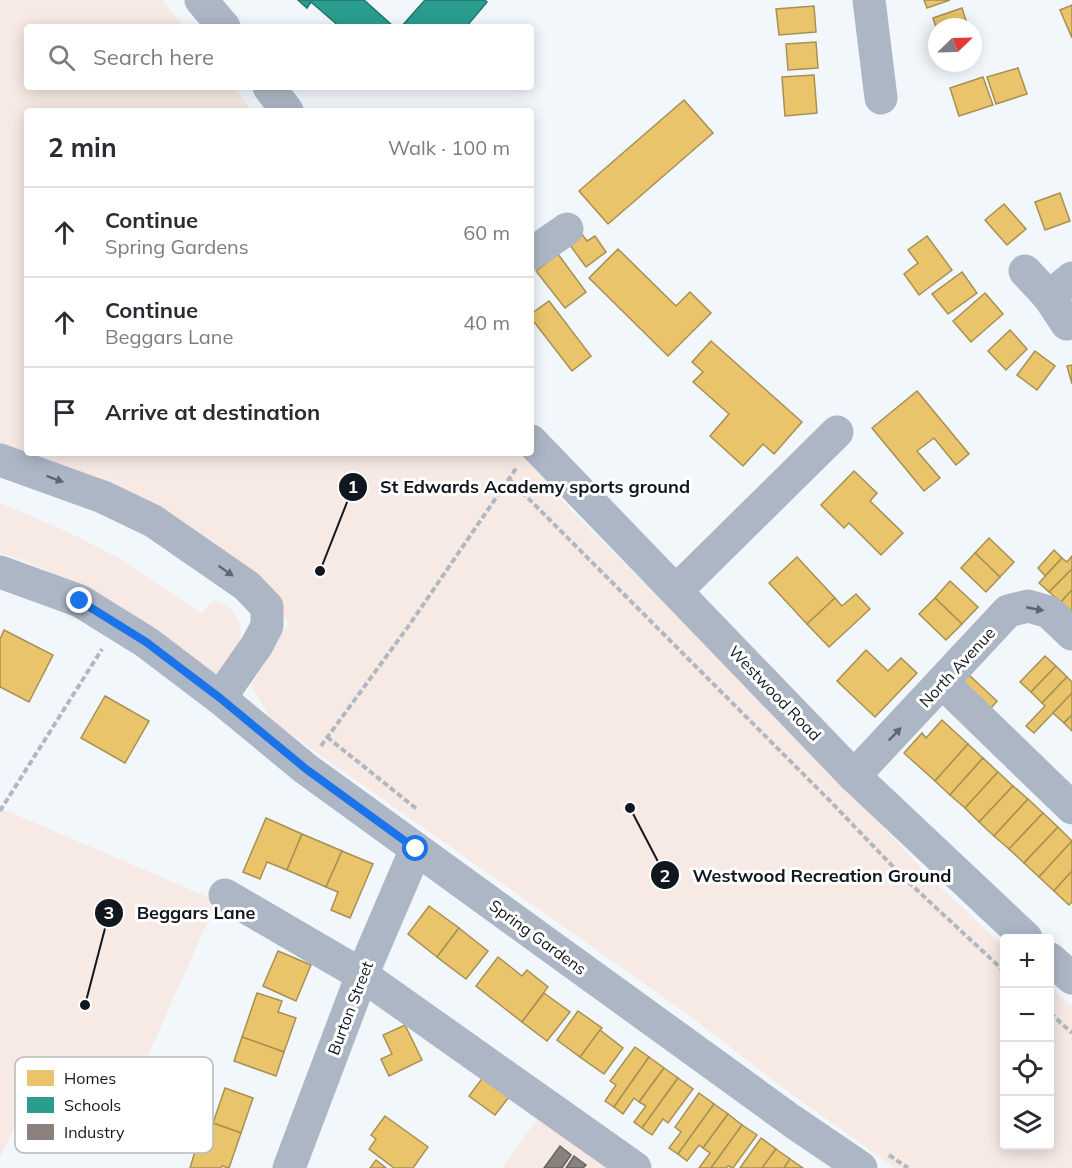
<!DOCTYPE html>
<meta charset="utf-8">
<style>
body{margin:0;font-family:Mulish,sans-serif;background:#f7f7f7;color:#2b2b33}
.controls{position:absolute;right:18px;bottom:18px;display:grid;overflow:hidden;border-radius:6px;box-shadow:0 3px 15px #0003}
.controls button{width:54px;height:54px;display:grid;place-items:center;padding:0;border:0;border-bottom:2px solid #e1e1e2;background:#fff;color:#2b2b33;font:30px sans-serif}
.compass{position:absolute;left:928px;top:18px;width:54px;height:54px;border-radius:50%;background:#fff;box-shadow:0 3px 15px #0003;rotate:67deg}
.stop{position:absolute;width:18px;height:18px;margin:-14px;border:4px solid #1a73e8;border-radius:50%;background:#fff}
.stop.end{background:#1a73e8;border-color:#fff;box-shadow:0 2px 6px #0008}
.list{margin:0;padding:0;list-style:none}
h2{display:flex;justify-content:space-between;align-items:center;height:78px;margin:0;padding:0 24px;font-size:26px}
h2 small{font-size:20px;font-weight:400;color:#7c7c81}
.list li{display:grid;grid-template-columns:39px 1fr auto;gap:18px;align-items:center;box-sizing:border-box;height:90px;padding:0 24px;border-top:2px solid #e1e1e2}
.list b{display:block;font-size:22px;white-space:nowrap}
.list p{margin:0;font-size:20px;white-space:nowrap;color:#7c7c81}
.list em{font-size:20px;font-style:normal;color:#7c7c81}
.icon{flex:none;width:33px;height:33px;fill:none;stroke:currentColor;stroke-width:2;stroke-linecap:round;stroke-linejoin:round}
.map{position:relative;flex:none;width:1072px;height:1168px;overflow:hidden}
.search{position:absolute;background:#fff;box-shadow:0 3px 15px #0003;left:24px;top:24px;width:510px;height:66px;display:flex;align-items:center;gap:15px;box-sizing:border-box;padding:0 21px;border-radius:6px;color:#7c7c81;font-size:22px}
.panel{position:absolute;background:#fff;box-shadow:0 3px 15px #0003;left:24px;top:108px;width:510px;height:348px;border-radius:6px}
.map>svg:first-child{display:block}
.green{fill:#f7e9e4}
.homes{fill:#e9c46a;stroke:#a89053;stroke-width:1.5}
.schools{fill:#2a9d8f;stroke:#22756d;stroke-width:1.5}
.industry{fill:#8a817c;stroke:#666160;stroke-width:1.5}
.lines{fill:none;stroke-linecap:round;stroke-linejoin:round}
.path{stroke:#b1b8c1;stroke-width:4;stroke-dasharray:6 3;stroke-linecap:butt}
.minor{stroke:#acb6c5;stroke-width:33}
.oneway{fill:#5e6672}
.route{stroke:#1a73e8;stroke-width:8}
.labels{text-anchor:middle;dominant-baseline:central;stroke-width:6;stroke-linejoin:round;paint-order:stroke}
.street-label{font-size:16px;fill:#11171e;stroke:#fff}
.key{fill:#fff;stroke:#b8b9bc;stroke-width:1.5}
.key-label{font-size:16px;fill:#11171e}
.leader{fill:none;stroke:#11171e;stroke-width:2}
.callout-dot{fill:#11171e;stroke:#fff;stroke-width:2}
.mark-label{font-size:18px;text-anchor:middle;font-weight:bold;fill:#fff}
.callout-label{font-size:18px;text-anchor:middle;font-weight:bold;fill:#11171e;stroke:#fff;stroke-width:6;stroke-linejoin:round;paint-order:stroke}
</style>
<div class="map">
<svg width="1072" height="1168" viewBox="0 0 1072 1168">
<rect width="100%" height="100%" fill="#f2f7fc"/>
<g class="green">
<path d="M0 0H162L184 27H27V87H233L252 111H27V453H520L568 507 827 766 932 880 1004 946V1146H1050V986L1072 1006V1168H895L790 1093 683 1011 272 721 251 686 289 622 252 586 0 454Z"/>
<path d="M0 503 66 531 117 557 201 613 214 600C220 603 230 607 234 613 249 631 235 652 228 671L210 676C147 633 74 573 0 553Z"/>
<path d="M0 808 217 901 107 1147 22 1110 0 1158Z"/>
<path d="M541 1114 618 1168H502Z"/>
</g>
<g class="homes">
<path d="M924 0H950L927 8Z"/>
<path d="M1072 5V38L1060 10Z"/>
<path d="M814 6 816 32 779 35 776 9Z"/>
<path d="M962 8 968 27H937V30L933 18Z"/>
<path d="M816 42 818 68 788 70 786 44Z"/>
<path d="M1018 68 1027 94 996 104 987 77Z"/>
<path d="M814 75 817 113 785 116 782 77Z"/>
<path d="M983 77 993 105 959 116 950 88Z"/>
<path d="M684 100 713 133 608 224 579 191Z"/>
<path d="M1060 193 1070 221 1045 230 1035 202Z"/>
<path d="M1004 204 1026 229 1007 245 985 220Z"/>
<path d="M577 228 587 241 595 236 606 252 586 267 564 237Z"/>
<path d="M927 236 952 270 919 295 904 274 918 263 908 250Z"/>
<path d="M618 249 676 306 690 292 711 313 668 356 589 278Z"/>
<path d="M558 254 586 292 565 308 536 271Z"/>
<path d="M962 272 977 293 948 314 932 294Z"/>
<path d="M985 293 1003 314 971 342 953 321Z"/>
<path d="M549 301 591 356 572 371 531 318V314Z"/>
<path d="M1010 330 1027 349 1006 370 988 351Z"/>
<path d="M711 341 802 422 774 454 763 444 743 466 710 436 729 414 693 382 703 372 692 362Z"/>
<path d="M1035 351 1055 366 1037 390 1017 375Z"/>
<path d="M1072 365V384L1067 366Z"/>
<path d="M917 391 969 454 956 465 934 438 917 451 940 478 924 491 872 428Z"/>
<path d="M854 471 877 493 870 501 903 533 881 555 849 523 844 528 821 505Z"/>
<path d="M989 538 1014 562 1000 577 975 553Z"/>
<path d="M1054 550 1062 558 1045 576 1038 568Z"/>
<path d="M975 553 1000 577 986 592 961 568Z"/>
<path d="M1072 556V569L1049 592 1039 583 1062 558 1067 562Z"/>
<path d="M797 557 835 598 807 624 769 583Z"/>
<path d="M1072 569V590L1061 602 1049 592Z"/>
<path d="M950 581 978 607 962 624 935 598Z"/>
<path d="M1072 590V612L1061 602Z"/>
<path d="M856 594 870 609 829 647 807 624 835 598 842 606Z"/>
<path d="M935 598 962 624 946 640 919 614Z"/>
<path d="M4 630 53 655 29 702 0 687V639Z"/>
<path d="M866 650 888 671 901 658 917 673 875 717 837 681Z"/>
<path d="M1045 656 1056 666 1031 692 1020 682Z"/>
<path d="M1056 666 1067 677 1042 703 1031 692Z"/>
<path d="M968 674 997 701 986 714 956 687Z"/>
<path d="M1067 677 1072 682V693L1034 733 1026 726 1045 706 1042 703Z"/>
<path d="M1072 693V715L1064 723 1053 713Z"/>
<path d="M105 696 149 721 125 763 81 738Z"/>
<path d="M1072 715V731L1064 723Z"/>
<path d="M942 720 968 744 935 781 904 753 922 733 926 738Z"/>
<path d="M968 744 983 758 950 795 935 781Z"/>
<path d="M983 758 998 772 965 808 950 795Z"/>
<path d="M998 772 1013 786 979 822 965 808Z"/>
<path d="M1013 786 1028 799 994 836 979 822Z"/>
<path d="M1028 799 1043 813 1009 849 994 836Z"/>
<path d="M1043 813 1058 827 1024 863 1009 849Z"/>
<path d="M266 818 302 834 287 870 267 862 260 879 243 872Z"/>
<path d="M1058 827 1072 841 1039 877 1024 863Z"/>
<path d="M302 834 342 851 326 887 287 870Z"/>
<path d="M1072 841V871L1054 891 1039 877Z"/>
<path d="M342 851 373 864 350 918 331 910 338 892 326 887Z"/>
<path d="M1072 871V902L1069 905 1054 891Z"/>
<path d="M429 906 459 928 437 957 408 934Z"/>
<path d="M459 928 488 951 466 979 437 957Z"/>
<path d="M278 951 311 965 296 1001 263 986Z"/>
<path d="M498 957 522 976 527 970 548 987 522 1022 476 986Z"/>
<path d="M257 993 282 1001 278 1012 296 1018 284 1052 242 1037Z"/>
<path d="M544 993 570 1012 547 1041 522 1022Z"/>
<path d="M578 1011 602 1028 580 1057 557 1040Z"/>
<path d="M405 1025 422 1060 389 1076 381 1059 392 1054 383 1035Z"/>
<path d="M600 1030 623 1048 604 1074 580 1057Z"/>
<path d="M242 1037 284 1052 276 1076 234 1061Z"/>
<path d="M635 1047 649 1057 614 1107 605 1101 616 1085 610 1081Z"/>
<path d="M649 1057 664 1068 639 1102 634 1098 623 1114 614 1107Z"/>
<path d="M664 1068 678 1078 642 1128 634 1122 646 1106 639 1102Z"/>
<path d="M487 1072 513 1092 495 1115 469 1096Z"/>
<path d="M678 1078 693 1089 668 1123 663 1119 652 1135 642 1128Z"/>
<path d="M225 1088 253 1098 241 1133 213 1123Z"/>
<path d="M699 1093 714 1104 678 1154 669 1148 681 1132 675 1127Z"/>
<path d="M714 1104 728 1114 703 1148 699 1145 687 1161 678 1154Z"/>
<path d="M728 1114 742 1125 711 1168H699L710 1153 703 1148Z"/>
<path d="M385 1116 428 1147 413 1168H394L369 1149 376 1139 371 1135Z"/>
<path d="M213 1123 241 1133 229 1168 222 1166 221 1168H190L196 1148 204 1151Z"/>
<path d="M742 1125 757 1135 733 1168 728 1166 726 1168H711Z"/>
<path d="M761 1138 776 1149 762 1168H740Z"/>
<path d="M776 1149 790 1159 784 1168H762Z"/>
<path d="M790 1159 803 1168H784Z"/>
<path d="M376 1160 386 1168H370Z"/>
</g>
<g class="schools">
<path d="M298 0H364L394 27H340L311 2 307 8Z"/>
<path d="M425 0H485L487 2 466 27H401Z"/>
</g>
<g class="industry">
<path d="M560 1146 571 1155 562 1168H544Z"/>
<path d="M574 1156 586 1165 583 1168H566Z"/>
</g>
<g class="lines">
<g class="path">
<path d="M509 479 831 802 903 877 1004 971"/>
<path d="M327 737 418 810"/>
<path d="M321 746 410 624 517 467"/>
<path d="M0 811 102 649"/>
<path d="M1050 1013 1072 1033"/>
<path d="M889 1155 908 1168"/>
</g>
<g class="minor">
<path d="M201 0 224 27"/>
<path d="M869 0 881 98"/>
<path d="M269 87 287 111"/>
<path d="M531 254 567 229"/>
<path d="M1025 271 1049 297 1067 324"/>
<path d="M1049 297 1072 278"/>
<path d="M531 441 854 776 1026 938"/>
<path d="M0 460 103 497 153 521 247 586 267 607V626L257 645 220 698"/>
<path d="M0 572 80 601 146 642 220 698 306 769 792 1121 861 1168"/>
<path d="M676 591 837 432"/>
<path d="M943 683 1072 808"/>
<path d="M854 776 1008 611 1028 606 1049 612 1072 634"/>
<path d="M225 895 362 975 635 1168"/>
<path d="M1050 959 1072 978"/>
<path d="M289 1168 362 975 416 849"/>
</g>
</g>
<defs><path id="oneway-solid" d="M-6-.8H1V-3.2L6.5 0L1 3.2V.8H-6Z" transform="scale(1.5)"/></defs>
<g class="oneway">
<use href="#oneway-solid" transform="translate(55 479) rotate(20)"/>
<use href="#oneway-solid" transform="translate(226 571) rotate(35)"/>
<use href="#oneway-solid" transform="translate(1035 609) rotate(11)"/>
<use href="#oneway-solid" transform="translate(895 734) rotate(-46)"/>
</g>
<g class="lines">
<path class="route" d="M80 601 146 642 220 698 306 769 416 849"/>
</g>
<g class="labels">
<g class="street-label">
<text transform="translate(957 667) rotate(-47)">North Avenue</text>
<text transform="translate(775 693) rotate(46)">Westwood Road</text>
<text transform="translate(538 937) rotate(36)">Spring Gardens</text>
<text transform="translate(350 1008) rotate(-69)">Burton Street</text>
</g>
</g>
<rect x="15" y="1057" width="198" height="96" rx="9" class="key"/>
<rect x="27" y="1070" width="27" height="16" fill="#e9c46a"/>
<rect x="27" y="1097" width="27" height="16" fill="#2a9d8f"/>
<rect x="27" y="1124" width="27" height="16" fill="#8a817c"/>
<g class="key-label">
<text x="64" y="1084">Homes</text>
<text x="64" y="1111">Schools</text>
<text x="64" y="1138">Industry</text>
</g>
<path class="leader" d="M320 571L353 487M630 808L665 875M85 1005L109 913"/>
<g class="callout-dot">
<circle cx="320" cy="571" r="6"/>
<circle cx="630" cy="808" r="6"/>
<circle cx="85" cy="1005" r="6"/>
<circle cx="353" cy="487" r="15"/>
<circle cx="665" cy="875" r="15"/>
<circle cx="109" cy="913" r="15"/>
</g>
<g class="mark-label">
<text x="353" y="493">1</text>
<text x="665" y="882">2</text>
<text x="109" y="919">3</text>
</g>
<g class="callout-label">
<text x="535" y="493">St Edwards Academy sports ground</text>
<text x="822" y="882">Westwood Recreation Ground</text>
<text x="196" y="919">Beggars Lane</text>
</g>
</svg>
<div class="controls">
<button>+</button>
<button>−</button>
<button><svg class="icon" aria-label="locate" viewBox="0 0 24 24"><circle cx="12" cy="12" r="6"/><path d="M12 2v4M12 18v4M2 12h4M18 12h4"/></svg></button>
<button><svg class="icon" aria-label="layers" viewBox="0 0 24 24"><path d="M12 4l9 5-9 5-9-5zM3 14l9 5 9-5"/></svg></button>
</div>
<svg class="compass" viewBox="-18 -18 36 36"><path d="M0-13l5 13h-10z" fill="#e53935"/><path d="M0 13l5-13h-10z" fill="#7c7c81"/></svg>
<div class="stop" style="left:416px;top:849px"></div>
<div class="stop end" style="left:80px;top:601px"></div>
<div class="search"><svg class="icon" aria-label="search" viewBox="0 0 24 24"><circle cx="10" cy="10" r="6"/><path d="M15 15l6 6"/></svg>Search here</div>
<section class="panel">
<h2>2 min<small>Walk · 100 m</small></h2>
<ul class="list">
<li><svg class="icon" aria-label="ahead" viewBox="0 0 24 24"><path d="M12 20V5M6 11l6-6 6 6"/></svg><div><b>Continue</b><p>Spring Gardens</p></div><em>60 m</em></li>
<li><svg class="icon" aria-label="ahead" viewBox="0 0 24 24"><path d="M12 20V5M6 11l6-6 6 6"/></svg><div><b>Continue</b><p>Beggars Lane</p></div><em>40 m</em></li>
<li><svg class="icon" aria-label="arrive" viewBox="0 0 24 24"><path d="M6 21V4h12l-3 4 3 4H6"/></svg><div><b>Arrive at destination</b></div></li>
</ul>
</section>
</div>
